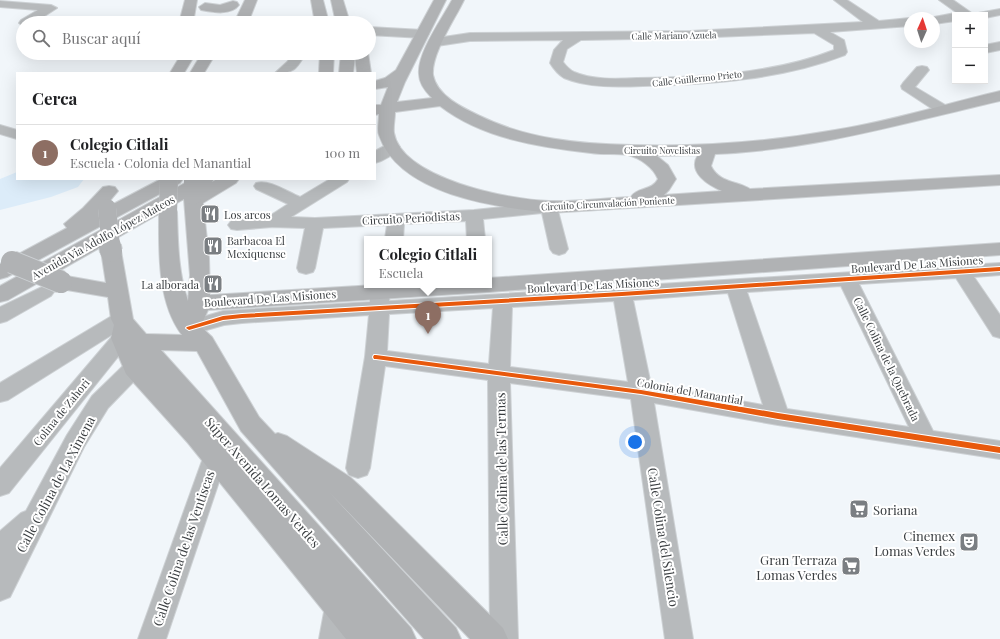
<!DOCTYPE html>
<html lang="es">
<meta charset="utf-8">
<style>
body{margin:0;font-family:"Playfair Display",serif;background:#f2f2f2;color:#202124}
.controls{position:absolute;right:12px;top:12px;display:grid;overflow:hidden;border-radius:0px;box-shadow:0 4px 16px #0002}
.controls button{width:36px;height:36px;display:grid;place-items:center;padding:0;border:0;border-bottom:1px solid #e0e0e0;background:#fff;color:#202124;font:20px sans-serif}
.compass{position:absolute;left:904px;top:12px;width:36px;height:36px;border-radius:50%;background:#fff;box-shadow:0 4px 16px #0002;rotate:3deg}
.you{position:absolute;left:635px;top:442px;width:14px;height:14px;margin:-10px;border:3px solid #fff;border-radius:50%;background:#1a73e8;box-shadow:0 0 0 6px #1a73e833}
.badge{display:grid;place-items:center;width:26px;height:26px;border-radius:50%;background:#2563eb;color:#fff;font-size:13px;font-weight:700}
.pin{position:absolute;translate:-50% -33px;filter:drop-shadow(0 1px 2px #0008)}
.pin::after{content:'';position:absolute;top:21px;width:14px;height:12px;background:inherit;clip-path:polygon(0 0,100% 0,50% 100%)}
.popup{position:absolute;left:364px;top:236px;width:128px;height:52px;box-sizing:border-box;display:grid;place-content:center;border-radius:0px;background:#fff;filter:drop-shadow(0 1px 3px #0005);font-size:13px;white-space:nowrap;color:#757577}
.popup b{font-size:15px;color:#202124}
.popup::after{content:'';position:absolute;left:50%;top:100%;margin-left:-8px;border:8px solid transparent;border-top-color:#fff}
.list{margin:0;padding:0;list-style:none}
h2{display:flex;justify-content:space-between;align-items:center;height:52px;margin:0;padding:0 16px;font-size:17px}
h2 small{font-size:13px;font-weight:400;color:#757577}
.list li{display:grid;grid-template-columns:26px 1fr auto;gap:12px;align-items:center;box-sizing:border-box;height:56px;padding:0 16px;border-top:1px solid #e0e0e0}
.list b{display:block;font-size:15px;white-space:nowrap}
.list p{margin:0;font-size:13px;white-space:nowrap;color:#757577}
.list em{font-size:13px;font-style:normal;color:#757577}
.icon{flex:none;width:22px;height:22px;fill:none;stroke:currentColor;stroke-width:2;stroke-linecap:round;stroke-linejoin:round}
.map{position:relative;flex:none;width:1000px;height:639px;overflow:hidden}
.search{position:absolute;background:#fff;box-shadow:0 4px 16px #0002;left:16px;top:16px;width:360px;height:44px;display:flex;align-items:center;gap:10px;box-sizing:border-box;padding:0 14px;border-radius:22px;color:#757577;font-size:15px}
.panel{position:absolute;background:#fff;box-shadow:0 4px 16px #0002;left:16px;top:72px;width:360px;height:108px;border-radius:0px}
.map>svg:first-child{display:block}
.green{fill:#dcecf9}
.lines{fill:none;stroke-linecap:round;stroke-linejoin:round}
.minor-casing{stroke:#cdd1d4;stroke-width:2}
.major-casing{stroke:#cdd1d4;stroke-width:2}
.minor{fill:#b7babc;fill-rule:evenodd}
.major{fill:#b0b2b4;fill-rule:evenodd}
.major-bridge-far1-casing{stroke:#cdd1d4;stroke-width:18;stroke-linecap:butt}
.major-bridge-casing{stroke:#cdd1d4;stroke-width:24;stroke-linecap:butt}
.major-bridge-far1{stroke:#b0b2b4;stroke-width:18}
.major-bridge{stroke:#b0b2b4;stroke-width:22}
.cycleway-casing{stroke:#fff;stroke-width:2}
.cycleway{fill:#e8590c;fill-rule:evenodd}
.labels{text-anchor:middle;dominant-baseline:central;stroke-width:4;stroke-linejoin:round;paint-order:stroke}
.far-street-label{font-size:9px;fill:#3a3e41;stroke:#fff}
.poi-label{font-size:11px;fill:#3a3e41;stroke:#fff;text-anchor:start}
.street-label{font-size:11px;fill:#3a3e41;stroke:#fff}
.near-street-label{font-size:13px;fill:#3a3e41;stroke:#fff}
.near-poi-label{font-size:13px;fill:#3a3e41;stroke:#fff;text-anchor:end}
</style>
<div class="map">
<svg width="1000" height="639" viewBox="0 0 1000 639">
<rect width="100%" height="100%" fill="#f1f6fa"/>
<path class="green" d="M17 172V179H84L78 187 51 197 0 210V179Z"/>
<g class="lines">
<defs>
<g id="minor">
<path d="M834 0H847L879 21 910 18V26L830 32 844 40 847 52 845 55C783 79 710 85 643 86 618 87 588 88 564 78 559 75 553 68 550 63L554 50 563 40 470 41 437 46 431 42 437 38 470 33 690 31 863 22ZM814 33 834 45V50C773 74 702 77 637 78 617 79 592 80 574 72 570 70 566 66 563 62L567 49 581 40 690 38Z"/>
<path d="M939 0H953L973 14 1000 9V15L985 18V15H960Z"/>
<path d="M0 1 51 5 57 8 34 23H23V26L19 23 21 20 38 10 0 7Z"/>
<path d="M955 13 959 15H955V21L934 24V18H929Z"/>
<path d="M369 27 423 30 429 34 423 38 369 35Z"/>
<path d="M1000 42V50L985 53V45Z"/>
<path d="M294 53H306C296 69 295 73 275 73L287 62Z"/>
<path d="M922 66 927 67 929 70 915 87 947 106 949 109 947 112H937L902 89 901 86 903 83 917 67Z"/>
<path d="M0 125 17 130V139L0 134Z"/>
<path d="M392 142 397 144 400 147C395 154 383 161 375 163V151Z"/>
<path d="M330 179H349L347 182 291 217 315 218 474 210 549 202 555 203 557 207 568 249 565 253 559 255 553 253 550 249 542 213 483 219 485 239H467L466 221 404 224 403 239H385L387 225 323 228 315 268 313 272 306 274 299 272 297 268 305 228 272 227 237 230 231 229 228 225 231 221 268 217 288 204 256 189 254 186 256 183C270 179 287 192 300 197Z"/>
<path d="M955 256 962 258 966 265 1000 263V275L974 277 1000 315V338L993 336 956 278 859 284 933 431 1000 441V459L778 425 654 403 693 639H665L631 399 510 383 518 639H490L488 380 385 366 370 468 367 475 358 478 349 475 346 468 365 357 369 315 242 323 224 325 189 335 182 333 179 328 182 323 223 311 370 302V295L373 290 380 289 387 290 390 295 389 301 949 266 946 262 948 258ZM841 286 909 427 787 409 747 292ZM728 293 763 405 651 385 633 300ZM614 301 628 382 510 367 512 307ZM493 308 489 364 387 351 389 314Z"/>
<path d="M44 286 51 288 54 292 51 296 7 321 0 323V307Z"/>
<path d="M122 312 129 314 132 319 129 324 8 400 0 402V383L115 314Z"/>
<path d="M122 331 129 333 132 338 129 343 9 493 0 496V468L115 333Z"/>
<path d="M134 360 142 363 145 368 142 373 108 408 84 447 10 597 0 601V531L21 513 26 511 67 435 92 396 126 363Z"/>
<path d="M215 448 223 451 227 458 166 639H138L203 458 207 451Z"/>
<path d="M339 594 349 598 353 607 347 639H319L325 607 329 598Z"/>
</g>
<g id="major">
<path d="M185 0H197L193 23H179Z"/>
<path d="M245 0H257L248 23H234Z"/>
<path d="M311 0H323L329 23H315Z"/>
<path d="M331 0H343L350 23H336Z"/>
<path d="M434 0H446L405 82 397 102 432 98C425 91 419 83 419 74 417 53 442 19 452 0H464C455 19 431 54 433 75 437 96 463 108 480 116 527 139 580 144 632 145 700 147 768 142 835 130 891 121 945 104 1000 91V101C905 123 813 150 715 154L711 166C719 183 738 181 750 189L1000 175V185L549 213C496 207 399 195 379 135 377 130 379 121 379 114L375 115V105H381L388 87 375 89V81L385 78 396 70ZM440 106C483 139 539 147 591 153 603 155 616 153 628 155 640 158 653 167 658 179 652 191 637 187 631 197 604 198 576 202 549 201 511 200 402 179 394 133 393 127 395 119 395 112ZM698 155C687 172 708 185 722 191L664 195 669 190 676 179 668 165 657 156Z"/>
<path d="M233 1 237 2 239 5C231 16 212 12 201 10L199 7 205 3 220 5Z"/>
<path d="M182 53H196L184 73H170Z"/>
<path d="M202 53H216L204 73H190Z"/>
<path d="M320 53H334L333 73H319Z"/>
<path d="M341 53H368L371 73H357L355 57 353 73H339Z"/>
<path d="M161 179H183L180 183 7 277 0 279V264L67 228 64 224 83 208 103 187 109 186 115 187 118 191 102 210Z"/>
<path d="M192 179H214L212 182 217 179H239L236 183 203 203 209 258 210 295 375 285H489V278L1000 243V255L489 292 208 310 203 321 198 324 212 337 259 417 275 434 278 433 287 436 350 477 361 487 503 628 508 639H470L329 492 456 628 461 639H424L241 431 197 351 161 350 411 628 416 639H346L188 443 126 374 111 338 114 325 111 319 108 297 61 289 54 287 51 282 54 277 61 275 106 283 101 251 104 247 111 245 118 247 121 251 133 319 146 334 182 335C157 302 159 252 159 214L8 300 0 302V286ZM184 199 190 275 188 301C178 272 178 242 177 212L175 208 170 207Z"/>
</g>
</defs>
<use href="#minor" class="minor-casing"/>
<use href="#major" class="major-casing"/>
<use href="#minor" class="minor"/>
<use href="#major" class="major"/>
<defs>
<g id="major-bridge-far1">
<path d="M193 179V196"/>
<path d="M107 208 111 247"/>
<path d="M168 212 169 179"/>
</g>
<g id="major-bridge">
<path d="M110 246 111 251"/>
<path d="M12 262 61 282"/>
</g>
</defs>
<use href="#major-bridge-far1" class="major-bridge-far1-casing"/>
<use href="#major-bridge" class="major-bridge-casing"/>
<use href="#major-bridge-far1" class="major-bridge-far1"/>
<use href="#major-bridge" class="major-bridge"/>
<defs>
<g id="cycleway">
<path d="M1000 267V271L622 296 242 318 223 320 189 330 186 328 187 327 223 316 242 314 622 292Z"/>
<path d="M374 355H376L641 390 778 413 1000 447V453L778 419 641 394 376 359H374L373 357Z"/>
</g>
</defs>
<use href="#cycleway" class="cycleway-casing"/>
<use href="#cycleway" class="cycleway"/>
</g>
<defs>
<symbol id="restaurant-square" viewBox="-11 -11 22 22"><rect x="-9" y="-9" width="18" height="18" rx="4" fill="#7a7e82" stroke="#fff"/><path d="M-5-6h1v4h1v-4h1v4h1v-4h1v5L-1.5 .5V6h-2V.5L-5-1ZM5-6V6H3V1.5H1.5Q1.5-4 5-6Z" fill="#fff"/></symbol>
<symbol id="supermarket-square" viewBox="-11 -11 22 22"><rect x="-9" y="-9" width="18" height="18" rx="4" fill="#7a7e82" stroke="#fff"/><path d="M-6-5.5h2.5l.6 2H6L4.5 2H-2.5L-4.4-4H-6ZM-1.5 3.2a1.3 1.3 0 1 0 .1 0ZM3 3.2a1.3 1.3 0 1 0 .1 0Z" fill="#fff"/></symbol>
<symbol id="theatre-square" viewBox="-11 -11 22 22"><rect x="-9" y="-9" width="18" height="18" rx="4" fill="#7a7e82" stroke="#fff"/><path d="M-5-5.5Q0-4 5-5.5V0Q5 5 0 6Q-5 5-5 0ZM-3.3-2.5H-1v1.5H-3.3ZM1-2.5H3.3v1.5H1ZM-2.8 1Q0 5.5 2.8 1Z" fill="#fff"/></symbol>
</defs>
<g fill-rule="evenodd">
<use href="#restaurant-square" x="199" y="203" width="22" height="22"/>
<use href="#restaurant-square" x="202" y="235" width="22" height="22"/>
<use href="#restaurant-square" x="202" y="273" width="22" height="22"/>
<use href="#supermarket-square" x="848" y="498" width="22" height="22"/>
<use href="#theatre-square" x="958" y="531" width="22" height="22"/>
<use href="#supermarket-square" x="840" y="555" width="22" height="22"/>
</g>
<g class="labels">
<g class="far-street-label">
<text transform="translate(674 35) rotate(-1)">Calle Mariano Azuela</text>
<text transform="translate(697 78) rotate(-6)">Calle Guillermo Prieto</text>
<text x="662" y="150">Circuito Novelistas</text>
<text transform="translate(608 203) rotate(-3)">Circuito Circunvalación Poniente</text>
</g>
<g class="poi-label">
<text x="224" y="214">Los arcos</text>
<text x="227" y="240">Barbacoa El<tspan x="227" dy="13">Mexiquense</tspan></text>
<text x="199" y="284" text-anchor="end">La alborada</text>
</g>
<g class="street-label">
<text transform="translate(411 218) rotate(-3)">Circuito Periodistas</text>
<text transform="translate(103 237) rotate(-29)">Avenida Via Adolfo López Mateos</text>
<text transform="translate(917 264) rotate(-4)">Boulevard De Las Misiones</text>
<text transform="translate(593 285) rotate(-3)">Boulevard De Las Misiones</text>
<text transform="translate(270 298) rotate(-4)">Boulevard De Las Misiones</text>
<text transform="translate(887 359) rotate(64)">Calle Colina de la Quebrada</text>
<text transform="translate(690 391) rotate(10)">Colonia del Manantial</text>
<text transform="translate(61 412) rotate(-51)">Colina de Zahori</text>
</g>
<g class="near-street-label">
<text transform="translate(501 469) rotate(-91)">Calle Colina de las Termas</text>
<text transform="translate(263 482) rotate(49)">Súper Avenida Lomas Verdes</text>
<text transform="translate(55 484) rotate(-62)">Calle Colina de La Ximena</text>
<text transform="translate(664 537) rotate(81)">Calle Colina del Silencio</text>
<text transform="translate(183 548) rotate(-71)">Calle Colina de las Ventiscas</text>
</g>
<g class="near-poi-label">
<text x="873" y="509" text-anchor="start">Soriana</text>
<text x="955" y="535">Cinemex<tspan x="955" dy="15">Lomas Verdes</tspan></text>
<text x="837" y="559">Gran Terraza<tspan x="837" dy="15">Lomas Verdes</tspan></text>
</g>
</g>
</svg>
<div class="controls">
<button>+</button>
<button>−</button>
</div>
<svg class="compass" viewBox="-18 -18 36 36"><path d="M0-13l5 13h-10z" fill="#e53935"/><path d="M0 13l5-13h-10z" fill="#757577"/></svg>
<div class="you"></div>
<div class="pin badge" style="left:428px;top:334px;background:#8d6e63">1</div>
<div class="popup"><b>Colegio Citlali</b>Escuela</div>
<div class="search"><svg class="icon" aria-label="search" viewBox="0 0 24 24"><circle cx="10" cy="10" r="6"/><path d="M15 15l6 6"/></svg>Buscar aquí</div>
<section class="panel">
<h2>Cerca<small></small></h2>
<ul class="list">
<li><span class="badge" style="background:#8d6e63">1</span><div><b>Colegio Citlali</b><p>Escuela · Colonia del Manantial</p></div><em>100 m</em></li>
</ul>
</section>
</div>
